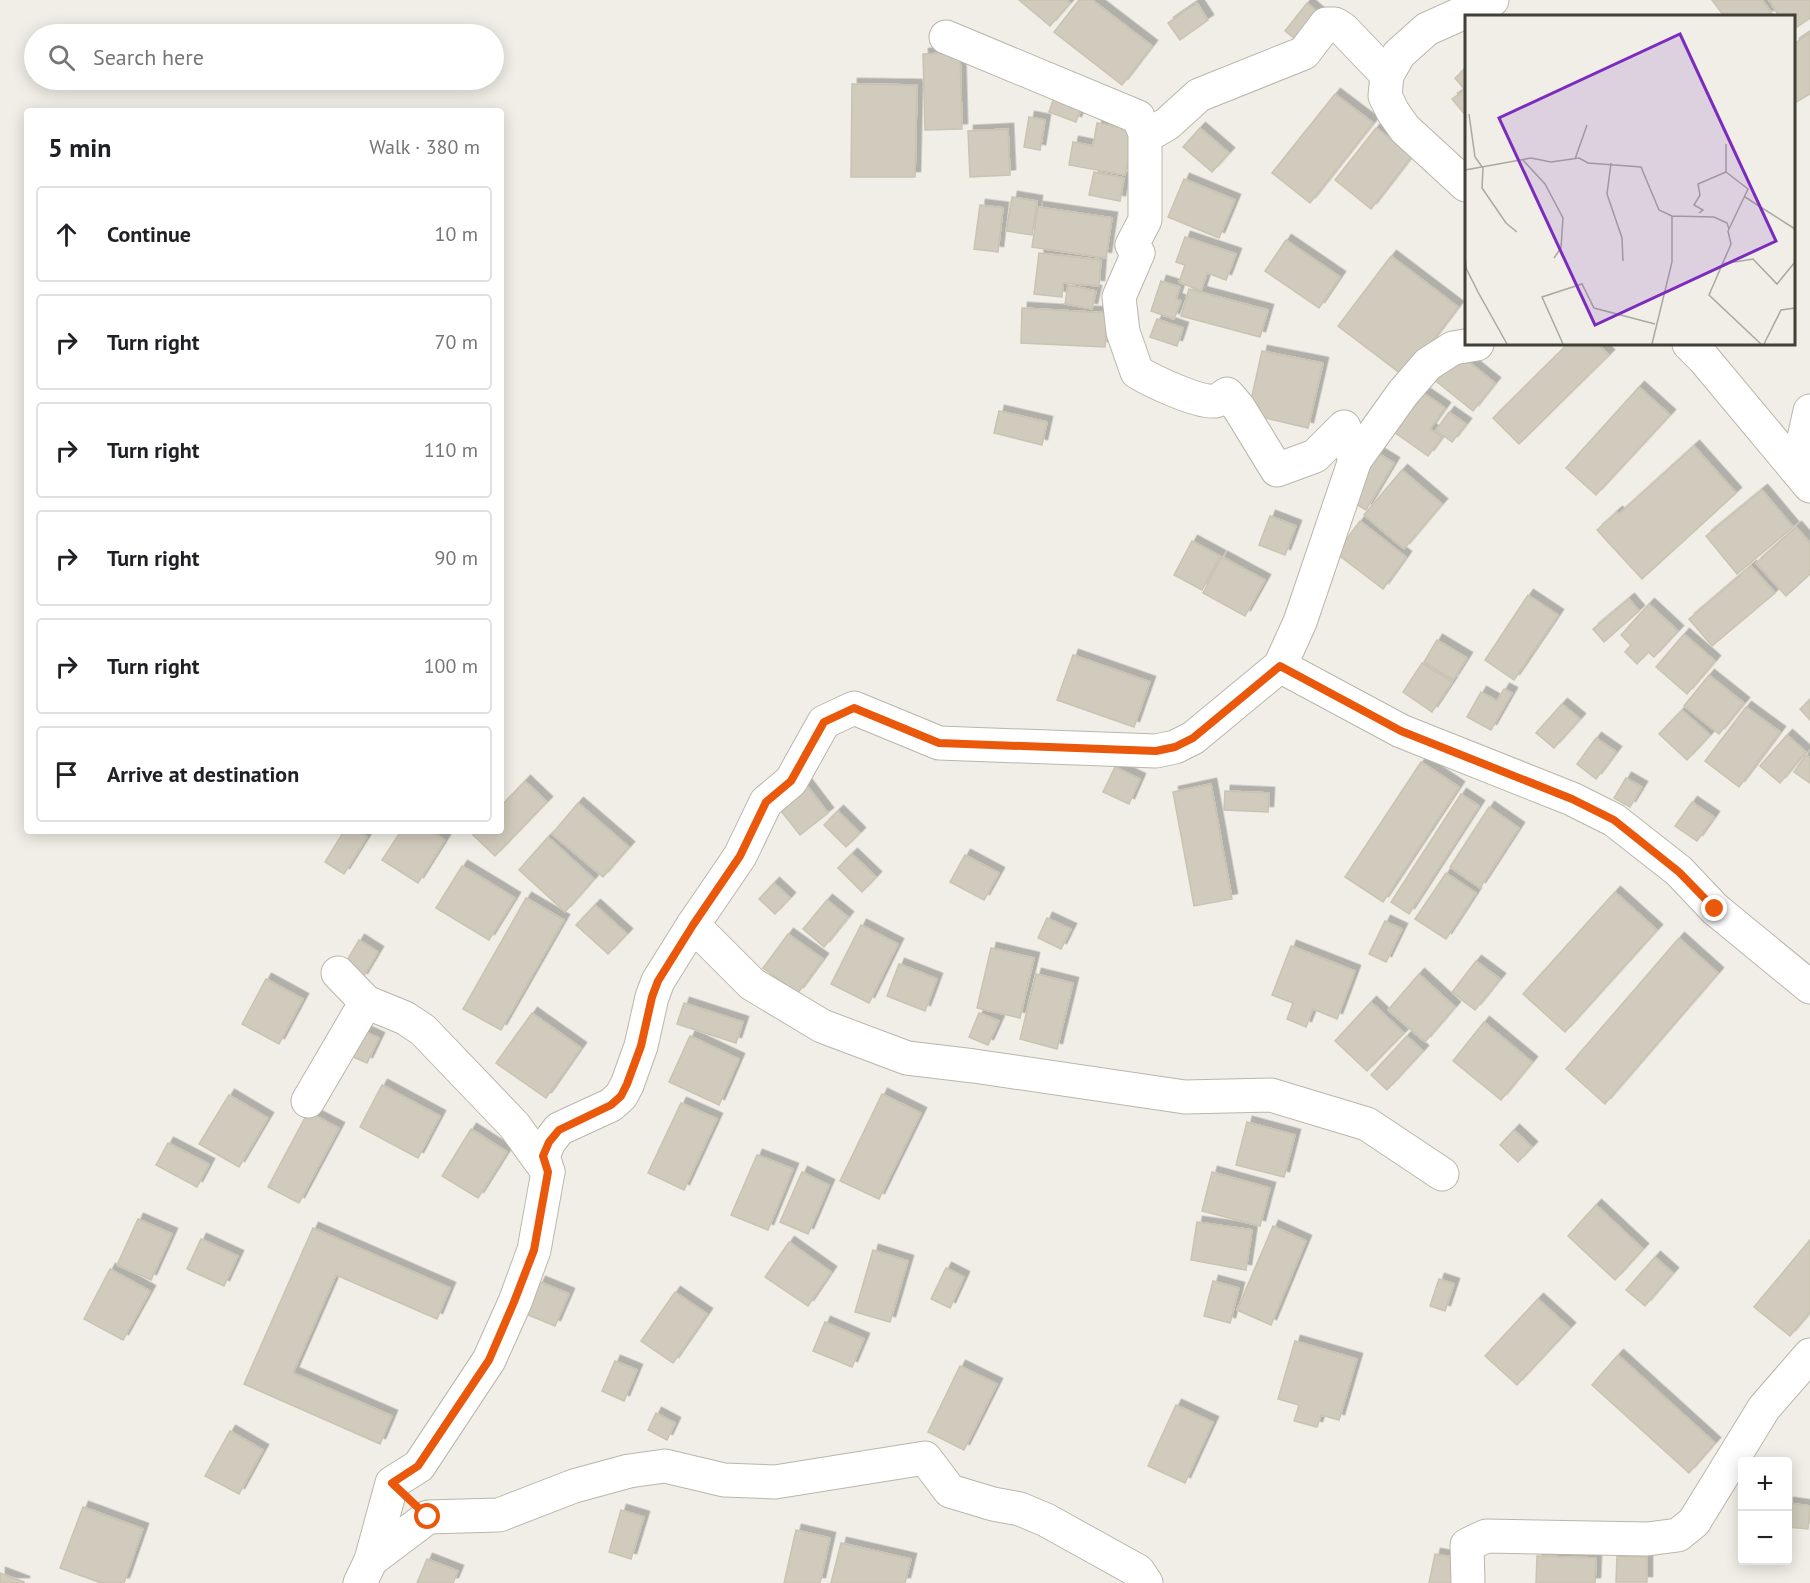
<!DOCTYPE html>
<meta charset="utf-8">
<style>
body{margin:0;font-family:"PT Sans",sans-serif;background:#f6f6f6;color:#202124}
.controls{position:absolute;right:18px;bottom:18px;display:grid;overflow:hidden;border-radius:6px;box-shadow:0 3px 15px #0003}
.controls button{width:54px;height:54px;display:grid;place-items:center;padding:0;border:0;border-bottom:2px solid #e0e0e0;background:#fff;color:#202124;font:30px sans-serif}
.stop{position:absolute;width:18px;height:18px;margin:-14px;border:4px solid #ea580c;border-radius:50%;background:#fff}
.stop.end{background:#ea580c;border-color:#fff;box-shadow:0 2px 6px #0008}
.list{margin:0;padding:0;list-style:none}
h2{display:flex;justify-content:space-between;align-items:center;height:78px;margin:0;padding:0 24px;font-size:26px}
h2 small{font-size:20px;font-weight:400;color:#757577}
.list li{display:grid;grid-template-columns:39px 1fr auto;gap:18px;align-items:center;box-sizing:border-box;height:96px;margin:0 12px 12px;padding:0 12px;border:2px solid #e0e0e0;border-radius:6px}
.list b{display:block;font-size:22px;white-space:nowrap}
.list em{font-size:20px;font-style:normal;color:#757577}
.icon{flex:none;width:33px;height:33px;fill:none;stroke:currentColor;stroke-width:2;stroke-linecap:round;stroke-linejoin:round}
.map{position:relative;flex:none;width:1810px;height:1583px;overflow:hidden}
.search{position:absolute;background:#fff;box-shadow:0 3px 15px #0003;left:24px;top:24px;width:480px;height:66px;display:flex;align-items:center;gap:15px;box-sizing:border-box;padding:0 21px;border-radius:33px;color:#757577;font-size:22px}
.panel{position:absolute;background:#fff;box-shadow:0 3px 15px #0003;left:24px;top:108px;width:480px;height:726px;border-radius:6px}
.map>svg:first-child{display:block}
.building{fill:#d1cbbd;stroke:#cac3b1;stroke-width:1.5;filter:url(#shadow)}
.lines{fill:none;stroke-linecap:round;stroke-linejoin:round}
.minor-casing{stroke:#bbb6aa;stroke-width:35}
.minor{stroke:#fff;stroke-width:33}
.route{stroke:#ea580c;stroke-width:8}
.inset-road{fill:none;stroke:#aaa8a0;stroke-width:1.5}
.view{fill:#7b2cbf;fill-opacity:0.15;stroke:#7b2cbf;stroke-width:3}
.inset-edge{fill:none;stroke:#423f36;stroke-width:3}
</style>
<div class="map">
<svg width="1810" height="1583" viewBox="0 0 1810 1583">
<defs>
<filter id="shadow"><feDropShadow dx="5.5" dy="-5.5" stdDeviation="0" flood-color="#0004"/></filter>
</defs>
<rect width="100%" height="100%" fill="#f0eee6"/>
<g class="building">
<path d="M1019 0H1066L1070 3 1050 26Z"/>
<path d="M1079 0H1092L1152 46 1122 85 1054 32Z"/>
<path d="M1712 0H1762L1774 16H1724Z"/>
<path d="M1769 0H1810V18L1794 29V16H1779Z"/>
<path d="M1197 3 1208 20 1180 40 1168 23Z"/>
<path d="M1307 3 1322 16 1300 43 1285 31Z"/>
<path d="M1810 33V94L1795 103 1794 101V44Z"/>
<path d="M960 53 962 129 925 130 923 54Z"/>
<path d="M1466 68V116L1452 99 1465 90 1455 78Z"/>
<path d="M852 84 917 85 915 177H851Z"/>
<path d="M1057 89 1085 98 1076 122 1049 112Z"/>
<path d="M1335 94 1373 123 1310 203 1272 173Z"/>
<path d="M1029 117 1045 120 1040 150 1024 147Z"/>
<path d="M1097 123 1134 130 1125 175 1069 165 1073 142 1093 146Z"/>
<path d="M1200 128 1229 153 1212 172 1183 147Z"/>
<path d="M1376 128 1412 156 1371 209 1335 180Z"/>
<path d="M1008 129 1010 175 970 177 968 131Z"/>
<path d="M1094 172 1124 178 1120 201 1089 195Z"/>
<path d="M1184 179 1235 200 1219 238 1168 217Z"/>
<path d="M1012 197 1037 201 1032 235 1006 231Z"/>
<path d="M980 205 1003 208 998 252 974 249Z"/>
<path d="M1038 207 1112 218 1106 258 1032 247Z"/>
<path d="M1185 237 1236 254 1226 280 1207 273 1201 291 1179 282 1185 265 1176 262Z"/>
<path d="M1286 240 1340 277 1319 308 1265 271Z"/>
<path d="M1039 253 1101 260 1099 286 1063 283 1062 297 1034 294Z"/>
<path d="M1391 256 1458 307 1405 377 1338 326Z"/>
<path d="M1161 281 1180 287 1176 299 1181 301 1174 319 1151 311Z"/>
<path d="M1068 285 1096 291 1092 309 1065 304Z"/>
<path d="M1189 289 1268 310 1260 337 1181 316Z"/>
<path d="M1022 308 1107 313 1105 347 1021 343Z"/>
<path d="M1157 319 1183 328 1177 346 1150 337Z"/>
<path d="M1568 344H1597L1609 355 1519 444 1493 418Z"/>
<path d="M1454 350 1495 383 1473 411 1432 378Z"/>
<path d="M1262 351 1323 363 1308 428 1248 414Z"/>
<path d="M1415 387 1445 408 1430 429 1442 437 1428 456 1387 427Z"/>
<path d="M1639 387 1670 415 1596 495 1566 468Z"/>
<path d="M999 411 1047 422 1042 445 994 433Z"/>
<path d="M1449 412 1466 424 1452 442 1436 430Z"/>
<path d="M1694 446 1736 493 1642 579 1597 530 1617 512 1619 514Z"/>
<path d="M1374 451 1394 463 1366 510 1346 498Z"/>
<path d="M1402 470 1442 504 1404 549 1364 515Z"/>
<path d="M1762 490 1793 527 1737 574 1706 536Z"/>
<path d="M1270 516 1296 526 1285 555 1259 545Z"/>
<path d="M1360 521 1406 557 1383 589 1336 553Z"/>
<path d="M1796 527 1810 543V574L1786 596 1756 563Z"/>
<path d="M1192 541 1220 556 1202 590 1174 575Z"/>
<path d="M1222 557 1265 580 1245 616 1203 593Z"/>
<path d="M1751 566 1775 593 1712 646 1689 619Z"/>
<path d="M1528 595 1558 615 1514 680 1485 660Z"/>
<path d="M1629 599 1639 611 1604 642 1593 629Z"/>
<path d="M1649 604 1678 631 1654 657 1648 652 1637 664 1625 652 1631 645 1621 635Z"/>
<path d="M1684 634 1715 661 1687 694 1656 667Z"/>
<path d="M1437 640 1467 658 1453 680 1424 662Z"/>
<path d="M1073 655 1150 682 1134 727 1057 700Z"/>
<path d="M1422 663 1452 682 1432 712 1403 692Z"/>
<path d="M1709 675 1744 703 1719 734 1684 706Z"/>
<path d="M1504 689 1512 693 1491 730 1467 717 1481 692 1497 701Z"/>
<path d="M1810 700V720L1800 709Z"/>
<path d="M1562 704 1580 719 1554 748 1536 733Z"/>
<path d="M1746 707 1780 732 1739 787 1705 761Z"/>
<path d="M1682 710 1710 735 1687 760 1659 734Z"/>
<path d="M1787 735 1806 752 1780 783 1760 766Z"/>
<path d="M1596 738 1616 752 1596 779 1577 764Z"/>
<path d="M1806 755 1810 758V783L1794 772Z"/>
<path d="M1421 762 1459 787 1383 902 1345 877Z"/>
<path d="M1115 767 1140 779 1129 804 1103 792Z"/>
<path d="M1626 778 1642 787 1630 807 1614 798Z"/>
<path d="M802 779 828 813 800 835 773 801Z"/>
<path d="M525 781 547 802 495 856 473 835 477 831H501V806Z"/>
<path d="M1211 784 1232 899 1194 906 1173 792Z"/>
<path d="M1225 791 1269 793 1268 812 1224 810Z"/>
<path d="M1461 794 1479 806 1409 914 1391 902Z"/>
<path d="M1692 802 1714 817 1697 841 1675 826Z"/>
<path d="M578 803 629 847 603 877 552 834Z"/>
<path d="M1489 807 1519 828 1480 888 1450 867Z"/>
<path d="M838 811 860 833 846 847 824 825Z"/>
<path d="M344 831H356L367 837 344 874 325 862Z"/>
<path d="M401 831H430L445 840 418 883 382 860Z"/>
<path d="M548 837 594 879 565 912 519 870Z"/>
<path d="M852 854 876 877 862 892 838 868Z"/>
<path d="M965 855 999 873 984 900 950 882Z"/>
<path d="M462 866 515 898 489 940 436 908Z"/>
<path d="M1446 873 1476 893 1446 939 1415 919Z"/>
<path d="M774 883 790 898 775 914 759 899Z"/>
<path d="M1615 892 1657 930 1565 1032 1523 994Z"/>
<path d="M526 898 564 920 501 1030 463 1009Z"/>
<path d="M827 900 848 917 824 947 803 929Z"/>
<path d="M595 905 627 934 608 954 576 925Z"/>
<path d="M1047 918 1071 929 1061 949 1038 938Z"/>
<path d="M1385 921 1402 929 1386 962 1369 954Z"/>
<path d="M861 925 898 944 869 1003 831 984Z"/>
<path d="M788 934 823 959 798 993 763 968Z"/>
<path d="M1679 938 1718 973 1605 1104 1566 1069Z"/>
<path d="M359 940 378 952 362 979 343 967Z"/>
<path d="M1291 946 1355 971 1337 1019 1313 1009 1306 1027 1287 1019 1293 1003 1272 995Z"/>
<path d="M991 948 1034 958 1020 1018 977 1008Z"/>
<path d="M1476 961 1500 979 1475 1010 1452 992Z"/>
<path d="M899 964 937 979 925 1011 887 996Z"/>
<path d="M1036 974 1073 983 1057 1049 1020 1039Z"/>
<path d="M1419 974 1455 1007 1425 1042 1388 1010Z"/>
<path d="M266 979 303 999 279 1044 242 1024Z"/>
<path d="M1371 1002 1404 1033 1367 1071 1335 1041Z"/>
<path d="M684 1003 743 1022 736 1043 677 1024Z"/>
<path d="M532 1013 581 1048 546 1098 496 1063Z"/>
<path d="M979 1013 999 1021 988 1045 969 1037Z"/>
<path d="M1484 1022 1532 1062 1501 1100 1453 1061Z"/>
<path d="M355 1027 379 1038 367 1063 344 1053Z"/>
<path d="M690 1036 739 1059 719 1105 669 1082Z"/>
<path d="M1407 1036 1423 1051 1387 1090 1371 1075Z"/>
<path d="M382 1085 440 1116 418 1158 360 1127Z"/>
<path d="M882 1094 921 1113 879 1199 840 1181Z"/>
<path d="M229 1095 268 1118 239 1167 199 1144Z"/>
<path d="M681 1103 717 1119 684 1190 648 1173Z"/>
<path d="M308 1112 339 1128 299 1203 268 1187Z"/>
<path d="M1247 1122 1295 1135 1284 1177 1236 1165Z"/>
<path d="M471 1129 507 1152 478 1198 442 1176Z"/>
<path d="M1514 1130 1532 1147 1518 1162 1500 1145Z"/>
<path d="M168 1143 209 1164 197 1187 156 1165Z"/>
<path d="M757 1155 793 1169 768 1230 731 1215Z"/>
<path d="M802 1172 829 1185 808 1234 780 1222Z"/>
<path d="M1212 1172 1270 1188 1260 1226 1202 1211Z"/>
<path d="M1596 1205 1643 1249 1615 1280 1568 1236Z"/>
<path d="M138 1219 172 1234 151 1280 117 1265Z"/>
<path d="M1197 1222 1252 1230 1246 1270 1191 1260Z"/>
<path d="M1273 1226 1306 1241 1271 1325 1237 1310Z"/>
<path d="M313 1228 450 1288 437 1319 336 1275 293 1373 392 1416 380 1444 244 1384Z"/>
<path d="M201 1239 238 1256 224 1286 187 1269Z"/>
<path d="M1810 1240V1312L1790 1336 1754 1307Z"/>
<path d="M789 1242 831 1272 808 1306 765 1277Z"/>
<path d="M873 1250 908 1261 890 1322 855 1312Z"/>
<path d="M1655 1257 1673 1273 1645 1306 1626 1290Z"/>
<path d="M946 1268 964 1277 950 1308 931 1299Z"/>
<path d="M110 1269 150 1291 123 1340 84 1319Z"/>
<path d="M1439 1279 1454 1284 1445 1311 1430 1306Z"/>
<path d="M1213 1281 1239 1288 1230 1323 1204 1316Z"/>
<path d="M540 1282 569 1294 555 1326 526 1314Z"/>
<path d="M675 1292 707 1314 673 1363 641 1341Z"/>
<path d="M1538 1299 1570 1328 1517 1385 1485 1356Z"/>
<path d="M825 1322 864 1339 852 1367 813 1351Z"/>
<path d="M1295 1341 1357 1359 1339 1420 1321 1415 1317 1427 1294 1421 1299 1405 1278 1399Z"/>
<path d="M1618 1355 1715 1443 1689 1473 1592 1385Z"/>
<path d="M615 1361 637 1370 624 1401 602 1391Z"/>
<path d="M960 1366 997 1384 964 1450 928 1432Z"/>
<path d="M1176 1405 1213 1422 1185 1483 1148 1466Z"/>
<path d="M656 1413 675 1423 667 1440 648 1430Z"/>
<path d="M230 1431 263 1450 239 1494 205 1476Z"/>
<path d="M1788 1503 1810 1506 1808 1529 1788 1527Z"/>
<path d="M83 1507 143 1529 124 1583H101L60 1568Z"/>
<path d="M621 1510 644 1517 631 1559 609 1552Z"/>
<path d="M796 1530 830 1538 820 1583H784Z"/>
<path d="M841 1543 911 1559 905 1583H831Z"/>
<path d="M1435 1554 1463 1559 1458 1583H1429Z"/>
<path d="M1537 1556 1596 1558 1595 1583H1536Z"/>
<path d="M1617 1556 1647 1557V1582H1616Z"/>
<path d="M427 1559 458 1571 453 1583H417Z"/>
<path d="M0 1573 24 1582V1583H0Z"/>
</g>
<g class="lines">
<defs>
<g id="minor">
<path d="M946 37 1138 117 1145 133V220L1132 245 1138 253 1119 297 1123 332 1137 372C1152 381 1198 403 1215 401 1219 400 1224 396 1227 394L1239 408 1277 470 1315 456 1344 427 1355 460"/>
<path d="M1145 133 1155 131 1167 124 1199 95 1304 53 1326 24H1335L1343 29 1387 75"/>
<path d="M1466 185 1405 129 1393 112 1385 96 1387 75 1399 54 1427 29 1492 0"/>
<path d="M1689 344 1704 359 1810 486"/>
<path d="M1797 470 1810 411"/>
<path d="M1280 666 1401 731 1572 799 1614 820 1679 871 1715 909 1810 987"/>
<path d="M693 925 752 984 822 1026 907 1058 974 1066 1185 1097 1271 1095 1367 1124 1442 1174"/>
<path d="M338 973 366 1002 405 1018 423 1030 514 1125 548 1172"/>
<path d="M308 1101 366 1002"/>
<path d="M371 1560 428 1517 499 1515 574 1486 629 1471 665 1466 724 1480 775 1482 925 1458 950 1491 993 1504 1020 1509 1046 1520 1138 1571 1146 1583"/>
<path d="M360 1583 371 1560 392 1483 419 1466 489 1360 515 1302 534 1250 548 1172 543 1156 549 1142 559 1129 611 1105 621 1096 627 1085 641 1046 652 997 658 981 693 925 740 856 766 802 791 781 824 722 854 708 939 743 1156 751 1175 747 1193 738 1280 666 1300 622 1355 460 1403 393 1428 364 1453 348 1477 344"/>
<path d="M1468 1583 1467 1545 1486 1536 1647 1539 1678 1535 1694 1522 1764 1408 1810 1355"/>
</g>
</defs>
<use href="#minor" class="minor-casing"/>
<use href="#minor" class="minor"/>
</g>
<g class="lines">
<path class="route" d="M428 1517 392 1483 418 1466 489 1360 514 1302 534 1250 548 1172 543 1156 549 1142 559 1130 611 1105 621 1096 627 1084 641 1046 652 997 658 981 693 925 740 856 766 802 791 781 824 722 854 708 939 743 1156 751 1175 747 1193 738 1280 666 1401 731 1572 799 1614 820 1679 872 1715 909"/>
</g>
<g transform="translate(1465 15)">
<rect width="330" height="330" fill="#f0eee6"/>
<path class="inset-road" d="M4 99 10 142 18 153 17 173 41 208 52 217M110 144 122 110M58 145 80 169 98 203 96 233 89 243M146 148 142 179 157 223 158 246M0 155 66 143 86 147 114 143 123 148 176 152 194 195 207 201 249 202 262 208 264 214M261 157 283 174 263 216 266 229 244 280 296 329M261 157V129M280 182 330 214M234 198 238 195 229 190 235 180 233 169 261 157M0 239 1 253 13 277 42 329M257 249 288 244 312 269 330 247M98 329 77 282 117 269 129 293 190 309M187 329 207 247V201M299 329 316 295 330 293"/>
<path class="view" d="M215 19 311 226 130 310 34 103Z"/>
<rect width="330" height="330" class="inset-edge"/>
</g>
</svg>
<div class="controls">
<button>+</button>
<button>−</button>
</div>
<div class="stop" style="left:428px;top:1517px"></div>
<div class="stop end" style="left:1715px;top:909px"></div>
<div class="search"><svg class="icon" aria-label="search" viewBox="0 0 24 24"><circle cx="10" cy="10" r="6"/><path d="M15 15l6 6"/></svg>Search here</div>
<section class="panel">
<h2>5 min<small>Walk · 380 m</small></h2>
<ul class="list">
<li><svg class="icon" aria-label="ahead" viewBox="0 0 24 24"><path d="M12 20V5M6 11l6-6 6 6"/></svg><div><b>Continue</b></div><em>10 m</em></li>
<li><svg class="icon" aria-label="right" viewBox="0 0 24 24"><path d="M7 20v-9h11M14 6l5 5-5 5"/></svg><div><b>Turn right</b></div><em>70 m</em></li>
<li><svg class="icon" aria-label="right" viewBox="0 0 24 24"><path d="M7 20v-9h11M14 6l5 5-5 5"/></svg><div><b>Turn right</b></div><em>110 m</em></li>
<li><svg class="icon" aria-label="right" viewBox="0 0 24 24"><path d="M7 20v-9h11M14 6l5 5-5 5"/></svg><div><b>Turn right</b></div><em>90 m</em></li>
<li><svg class="icon" aria-label="right" viewBox="0 0 24 24"><path d="M7 20v-9h11M14 6l5 5-5 5"/></svg><div><b>Turn right</b></div><em>100 m</em></li>
<li><svg class="icon" aria-label="arrive" viewBox="0 0 24 24"><path d="M6 21V4h12l-3 4 3 4H6"/></svg><div><b>Arrive at destination</b></div></li>
</ul>
</section>
</div>
